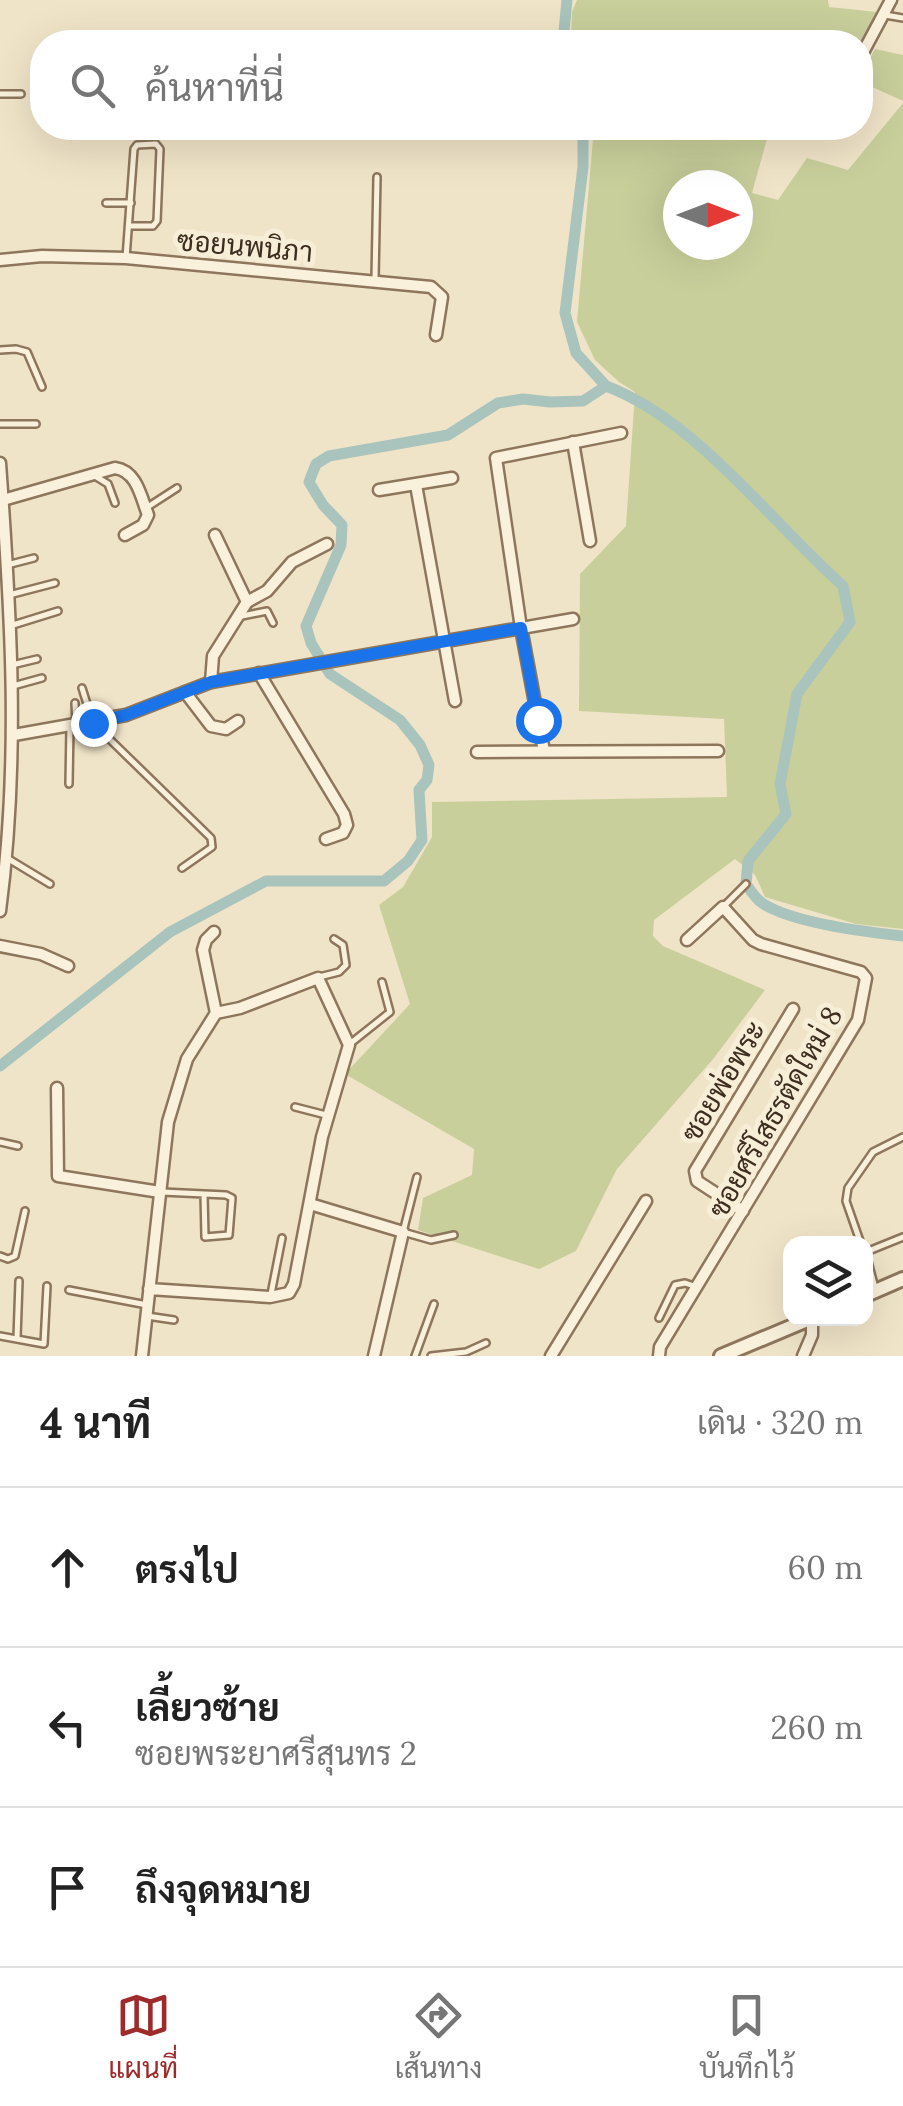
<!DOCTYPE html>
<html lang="th">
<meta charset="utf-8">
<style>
body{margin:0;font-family:Lora,Sarabun,serif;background:#f2f2f2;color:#222}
.controls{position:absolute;right:30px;bottom:30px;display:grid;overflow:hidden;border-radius:20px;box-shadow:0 10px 40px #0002}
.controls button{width:90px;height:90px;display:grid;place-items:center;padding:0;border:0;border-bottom:2px solid #e0e0e0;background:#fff;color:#222;font:50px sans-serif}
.compass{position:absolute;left:663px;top:170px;width:90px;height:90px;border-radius:50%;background:#fff;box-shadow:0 10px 40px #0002;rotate:90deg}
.stop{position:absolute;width:30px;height:30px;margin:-22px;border:8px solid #1a73e8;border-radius:50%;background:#fff}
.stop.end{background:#1a73e8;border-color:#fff;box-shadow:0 2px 10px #0008}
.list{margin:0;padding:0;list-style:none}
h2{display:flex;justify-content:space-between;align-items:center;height:130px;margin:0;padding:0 40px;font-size:42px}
h2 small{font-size:32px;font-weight:400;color:#767676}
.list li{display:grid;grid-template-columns:65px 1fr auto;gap:30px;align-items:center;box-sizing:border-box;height:160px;padding:0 40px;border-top:2px solid #e0e0e0}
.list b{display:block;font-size:38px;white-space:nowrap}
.list p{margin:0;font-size:32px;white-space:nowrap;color:#767676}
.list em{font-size:32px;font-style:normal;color:#767676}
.icon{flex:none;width:55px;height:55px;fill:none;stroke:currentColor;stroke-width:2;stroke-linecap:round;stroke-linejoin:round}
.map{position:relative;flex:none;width:903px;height:1356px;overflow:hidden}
.search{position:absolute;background:#fff;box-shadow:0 10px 40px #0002;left:30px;right:30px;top:30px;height:110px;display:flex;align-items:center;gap:25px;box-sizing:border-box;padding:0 35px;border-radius:40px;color:#767676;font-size:38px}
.sheet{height:610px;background:#fff}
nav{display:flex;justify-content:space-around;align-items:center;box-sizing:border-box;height:140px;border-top:2px solid #e0e0e0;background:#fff;font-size:28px;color:#767676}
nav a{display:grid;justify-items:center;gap:5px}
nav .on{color:#9e2a2b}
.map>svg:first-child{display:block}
.green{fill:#c9cf9b;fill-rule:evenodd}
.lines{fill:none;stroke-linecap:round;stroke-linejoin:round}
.canal{stroke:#a9c4bc;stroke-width:11}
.service-casing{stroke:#8d765c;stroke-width:10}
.minor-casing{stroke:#8d765c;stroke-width:15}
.tertiary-casing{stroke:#8d765c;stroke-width:18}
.service{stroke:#faf1dc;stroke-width:5}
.minor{stroke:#faf1dc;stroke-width:10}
.tertiary{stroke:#faf1dc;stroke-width:12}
.route{stroke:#1a73e8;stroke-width:12}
.labels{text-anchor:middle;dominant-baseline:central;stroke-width:10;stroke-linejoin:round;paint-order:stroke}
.street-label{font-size:28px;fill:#3d2e20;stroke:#f7eed8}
</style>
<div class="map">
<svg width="903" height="1356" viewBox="0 0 903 1356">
<rect width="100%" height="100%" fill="#f0e4c8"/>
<g class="green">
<path d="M577 0H828L829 7 877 12 861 43 571 42 572 12Z"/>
<path d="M875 49 903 55V101L861 82V75Z"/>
<path d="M903 103V929L856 924 765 897 755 875 735 859 654 920 653 936 663 946 765 990 714 1058 617 1169 576 1251 539 1269 418 1230 423 1198 472 1175 474 1149 345 1074 410 1004 379 905 403 887 432 837V802L727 797 724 719 579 711 580 574 626 526 635 392 619 382 595 360 577 322 594 128H770L752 193 778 200 807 158 848 170ZM678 185H738V245H678Z"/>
</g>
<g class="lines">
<g class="canal">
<path d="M563 42 567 0"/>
<path d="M583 128V167L565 313 576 353 606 386"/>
<path d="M0 1066 170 932 266 881H384L408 861 422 840 419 790 427 780 429 765 420 745 400 720 330 674 311 643 306 626 341 545 342 525 323 505 309 482 316 464 329 456 448 435 498 403 523 399 550 402 583 401 606 386C695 419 771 522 843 586L850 622 797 694 780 784 786 814 748 861 746 884C750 890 756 899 762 903 792 923 866 932 903 936"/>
</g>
<defs>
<g id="service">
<path d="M885 15 903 18"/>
<path d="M0 94H21"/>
<path d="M106 203H131"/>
<path d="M126 258 134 149 137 145 156 144 160 149 157 221 153 226H130"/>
<path d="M375 279 377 177"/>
<path d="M0 350 16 349 27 352 42 387"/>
<path d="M0 424H36"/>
<path d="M95 476 108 484 115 503"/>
<path d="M146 508 177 488"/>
<path d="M7 565 34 558"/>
<path d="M9 595 55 583"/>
<path d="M242 616 267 611 273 623"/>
<path d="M13 625 58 611"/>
<path d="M12 665 37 659"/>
<path d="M13 686 42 678"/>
<path d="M82 688 93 723 211 838 212 847 182 868"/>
<path d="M75 703 76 725"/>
<path d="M69 784 70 726"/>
<path d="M7 858 50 884"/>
<path d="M723 907 746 884"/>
<path d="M319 977 339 972 346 965 343 945 334 939"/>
<path d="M351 1043 390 1012 382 982"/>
<path d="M295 1107 326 1115"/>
<path d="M0 1142 18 1146"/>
<path d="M417 1177 403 1232 431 1240 454 1235"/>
<path d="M162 1192 226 1195 232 1198 229 1235 205 1237 204 1194"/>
<path d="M861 1244 846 1201 848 1188 873 1152 903 1137"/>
<path d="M866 1252 903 1237"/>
<path d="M866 1254 875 1288"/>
<path d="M0 1256 8 1259 15 1256 25 1211"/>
<path d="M69 1290 147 1305"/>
<path d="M271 1294 282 1238"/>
<path d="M147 1316 174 1320"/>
<path d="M659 1318 675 1285 685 1283 694 1286"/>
<path d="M0 1336 44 1344 47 1286"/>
<path d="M17 1338 19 1281"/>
<path d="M415 1356 434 1304"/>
<path d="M431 1356 466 1352 486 1343"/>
</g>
<g id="minor">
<path d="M860 58 891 0"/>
<path d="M0 260 42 256 126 258 431 287 442 297 436 335"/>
<path d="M573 442 590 541"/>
<path d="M0 463C11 615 20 760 0 911"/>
<path d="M416 485 455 701"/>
<path d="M379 490 452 478"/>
<path d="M3 500 115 468C137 471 141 497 148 515L143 525 125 535"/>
<path d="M247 602 267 591 292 562 327 544"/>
<path d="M259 673 344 814 347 825 343 833 326 839"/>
<path d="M211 682 213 656 247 602 215 535"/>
<path d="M185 692 211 726 226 729 238 721"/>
<path d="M14 735 126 715 211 682 573 619"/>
<path d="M544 751 521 628 496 458 621 433"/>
<path d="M477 752 718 751"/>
<path d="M214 932 206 940 203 950 216 1013"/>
<path d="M0 946 41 954 68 966"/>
<path d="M57 1088 58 1176 160 1192"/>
<path d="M310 1204 403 1232 374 1356"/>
<path d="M743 1211 697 1181 695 1171 793 1009"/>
<path d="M142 1356 168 1122 187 1059 216 1013 240 1008 318 978 349 1045 322 1137 294 1284 289 1293 270 1297 149 1289"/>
<path d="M551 1356 646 1201"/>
<path d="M659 1356 660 1347 858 1020 866 978 861 972 761 944 753 940 723 907 687 940"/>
<path d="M803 1356 812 1335V1318"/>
</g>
<g id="tertiary">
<path d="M866 1295 903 1279"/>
<path d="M721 1356 812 1318"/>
</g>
</defs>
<use href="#service" class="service-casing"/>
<use href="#minor" class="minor-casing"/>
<use href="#tertiary" class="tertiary-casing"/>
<use href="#service" class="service"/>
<use href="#minor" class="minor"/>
<use href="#tertiary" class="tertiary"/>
</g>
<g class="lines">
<path class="route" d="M93 723 126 715 211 682 521 628 538 720"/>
</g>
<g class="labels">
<g class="street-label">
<text transform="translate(245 246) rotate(5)">ซอยนพนิภา</text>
<text transform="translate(723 1081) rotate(-59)">ซอยพ่อพระ</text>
<text transform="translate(775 1112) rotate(-60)">ซอยศรีโสธรตัดใหม่ 8</text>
</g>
</g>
</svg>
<div class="controls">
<button><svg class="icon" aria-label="layers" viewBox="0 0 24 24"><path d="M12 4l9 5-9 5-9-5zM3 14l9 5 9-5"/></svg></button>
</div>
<svg class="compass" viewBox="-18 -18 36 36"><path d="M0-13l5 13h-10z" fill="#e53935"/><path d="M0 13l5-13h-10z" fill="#767676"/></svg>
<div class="stop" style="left:538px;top:720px"></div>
<div class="stop end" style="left:93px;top:723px"></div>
<div class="search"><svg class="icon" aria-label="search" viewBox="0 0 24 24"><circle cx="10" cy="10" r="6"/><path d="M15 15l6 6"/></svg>ค้นหาที่นี่</div>
</div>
<section class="sheet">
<h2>4 นาที<small>เดิน · 320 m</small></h2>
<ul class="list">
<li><svg class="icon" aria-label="ahead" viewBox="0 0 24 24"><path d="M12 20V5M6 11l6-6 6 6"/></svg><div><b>ตรงไป</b></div><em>60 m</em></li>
<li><svg class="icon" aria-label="left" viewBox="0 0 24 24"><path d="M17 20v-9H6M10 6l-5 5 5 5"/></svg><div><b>เลี้ยวซ้าย</b><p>ซอยพระยาศรีสุนทร 2</p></div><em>260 m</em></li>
<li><svg class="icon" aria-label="arrive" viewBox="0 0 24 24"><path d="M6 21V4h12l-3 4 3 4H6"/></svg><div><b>ถึงจุดหมาย</b></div></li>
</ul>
</section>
<nav>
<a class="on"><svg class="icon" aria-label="map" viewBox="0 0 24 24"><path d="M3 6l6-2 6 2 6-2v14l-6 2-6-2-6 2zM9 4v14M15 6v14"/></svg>แผนที่</a>
<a><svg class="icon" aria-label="directions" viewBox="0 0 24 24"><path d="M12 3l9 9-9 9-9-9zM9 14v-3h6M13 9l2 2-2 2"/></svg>เส้นทาง</a>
<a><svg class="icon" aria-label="saved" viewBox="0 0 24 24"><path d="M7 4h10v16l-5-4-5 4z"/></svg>บันทึกไว้</a>
</nav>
